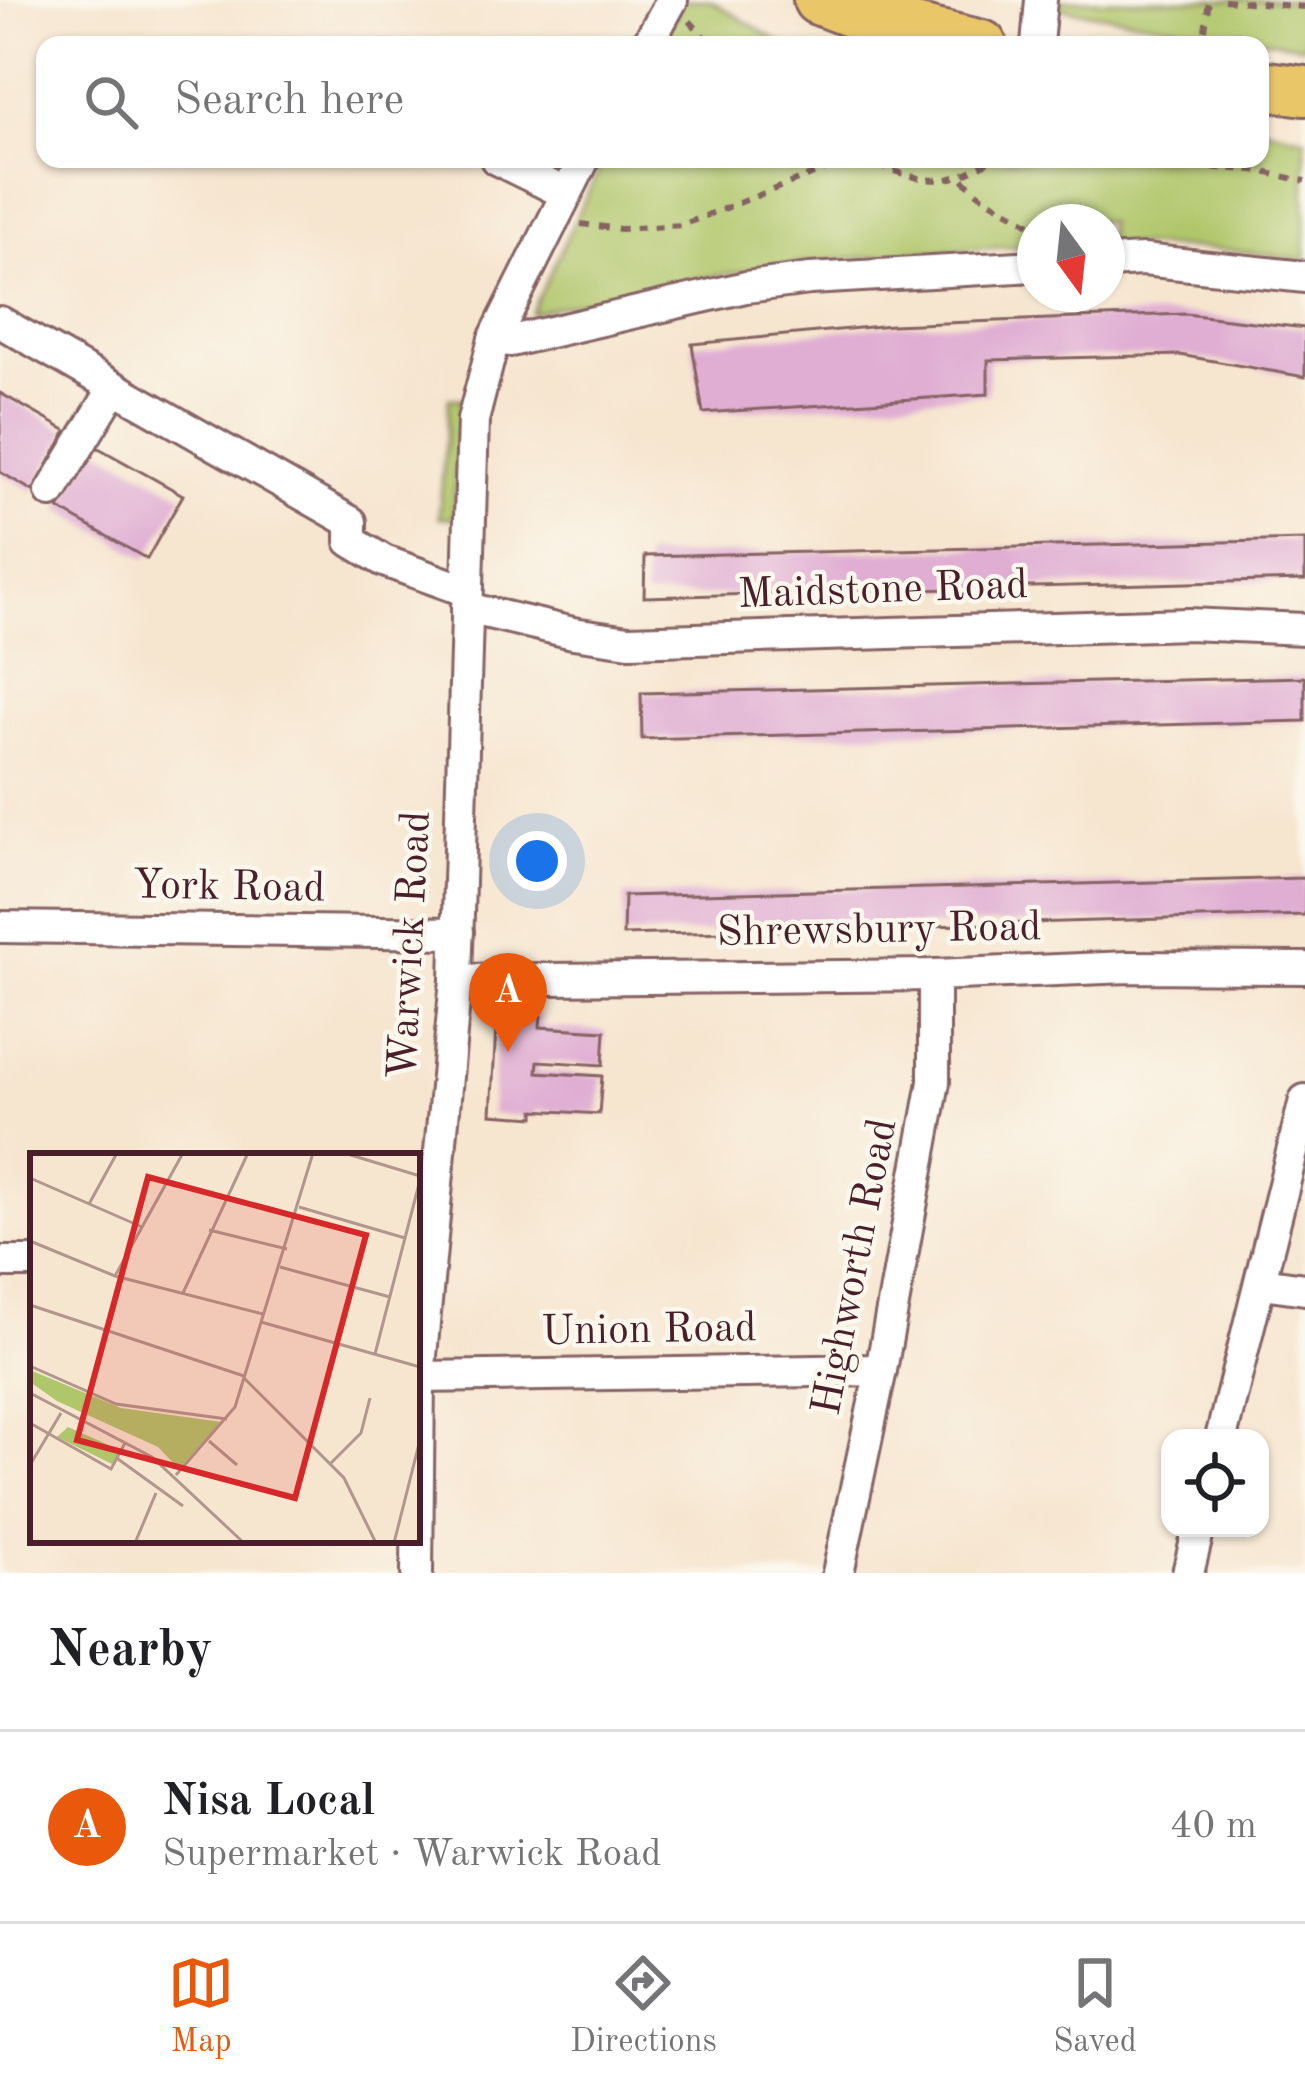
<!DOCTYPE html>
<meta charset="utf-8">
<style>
body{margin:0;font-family:"Old Standard TT",serif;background:#f6f6f6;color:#202124}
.controls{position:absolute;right:36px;bottom:36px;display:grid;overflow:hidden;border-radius:24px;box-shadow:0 3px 9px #0004}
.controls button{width:108px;height:108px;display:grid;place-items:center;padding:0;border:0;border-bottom:3px solid #e0e0e0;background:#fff;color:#202124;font:60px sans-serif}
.compass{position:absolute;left:1017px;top:204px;width:108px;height:108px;border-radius:50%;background:#fff;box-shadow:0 3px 9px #0004;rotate:165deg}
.you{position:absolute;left:537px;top:861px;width:42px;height:42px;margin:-30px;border:9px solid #fff;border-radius:50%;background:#1a73e8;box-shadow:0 0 0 18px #1a73e833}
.badge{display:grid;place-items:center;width:78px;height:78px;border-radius:50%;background:#ea580c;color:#fff;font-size:39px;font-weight:700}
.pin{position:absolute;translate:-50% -99px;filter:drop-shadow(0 3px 6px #0008)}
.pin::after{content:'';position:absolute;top:63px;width:42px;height:36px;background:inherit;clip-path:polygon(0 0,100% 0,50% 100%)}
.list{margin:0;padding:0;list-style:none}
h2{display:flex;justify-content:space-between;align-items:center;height:156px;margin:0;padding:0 48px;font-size:51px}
h2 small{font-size:39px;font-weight:400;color:#757577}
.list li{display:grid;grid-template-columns:78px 1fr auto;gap:36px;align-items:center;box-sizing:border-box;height:192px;padding:0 48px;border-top:3px solid #e0e0e0}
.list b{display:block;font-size:45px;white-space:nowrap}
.list p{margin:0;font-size:39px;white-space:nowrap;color:#757577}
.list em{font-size:39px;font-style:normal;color:#757577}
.icon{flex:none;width:66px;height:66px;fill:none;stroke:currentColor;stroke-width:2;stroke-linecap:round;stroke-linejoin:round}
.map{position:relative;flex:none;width:1305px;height:1573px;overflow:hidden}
.search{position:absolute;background:#fff;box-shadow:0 3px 9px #0004;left:36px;right:36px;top:36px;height:132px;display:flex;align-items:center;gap:30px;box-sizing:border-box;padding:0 42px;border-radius:24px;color:#757577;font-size:45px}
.sheet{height:348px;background:#fff}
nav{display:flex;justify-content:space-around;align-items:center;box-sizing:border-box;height:168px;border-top:3px solid #e0e0e0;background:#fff;font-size:33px;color:#757577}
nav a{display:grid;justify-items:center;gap:6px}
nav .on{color:#ea580c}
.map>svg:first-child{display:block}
.green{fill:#b0c66b;stroke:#7d724b;stroke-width:3}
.building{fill:#e0aed3}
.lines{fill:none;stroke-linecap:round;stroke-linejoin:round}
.minor-casing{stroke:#866464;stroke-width:36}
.primary-casing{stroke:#866464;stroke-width:54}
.path{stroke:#866464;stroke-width:6;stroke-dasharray:9 9;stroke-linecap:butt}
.minor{stroke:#fff;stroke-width:30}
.primary{stroke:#e9c769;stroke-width:48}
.labels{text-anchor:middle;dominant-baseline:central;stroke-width:9;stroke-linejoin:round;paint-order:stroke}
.street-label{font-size:42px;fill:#4a1f2b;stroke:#fbf7ec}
.inset-road{fill:none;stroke:#b1968d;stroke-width:3}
.view{fill:#d62828;fill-opacity:0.15;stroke:#d62828;stroke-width:6}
.inset-edge{fill:none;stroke:#4a1f2b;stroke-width:6}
</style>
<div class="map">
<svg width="1305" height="1573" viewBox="0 0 1305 1573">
<rect width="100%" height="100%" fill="#fbf7ec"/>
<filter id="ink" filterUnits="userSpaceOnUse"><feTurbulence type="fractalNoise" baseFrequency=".00833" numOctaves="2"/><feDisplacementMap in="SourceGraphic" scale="24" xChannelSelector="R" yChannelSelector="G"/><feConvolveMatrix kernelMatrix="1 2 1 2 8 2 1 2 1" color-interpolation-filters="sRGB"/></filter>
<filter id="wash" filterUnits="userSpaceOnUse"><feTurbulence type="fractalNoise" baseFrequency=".004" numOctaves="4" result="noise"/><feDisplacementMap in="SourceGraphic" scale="48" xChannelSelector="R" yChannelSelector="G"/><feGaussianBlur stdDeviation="2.7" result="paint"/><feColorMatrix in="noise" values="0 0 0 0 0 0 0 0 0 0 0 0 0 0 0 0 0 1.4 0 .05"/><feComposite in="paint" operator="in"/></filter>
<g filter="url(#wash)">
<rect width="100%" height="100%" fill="#f6e5cf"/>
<g class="green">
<path d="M685 0H710L784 45H661Z"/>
<path d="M1054 0H1305V46L1053 7Z"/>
<path d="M1260 127 1305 138V260L1230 250 1107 244V222H1035V246C865 252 696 272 531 313L604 159H1260Z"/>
<path d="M449 399H461L453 518 439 517Z"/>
</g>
<g id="blocks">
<g class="building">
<path d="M1185 314 1305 328V377L1180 355 988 360V394L703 413 692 344 891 325Z"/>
<path d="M0 393 67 431 33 491 0 472Z"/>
<path d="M95 446 183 495 147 559 59 509Z"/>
<path d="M1305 540V580L644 597 645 556Z"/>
<path d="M1305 677V721L642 739 641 693Z"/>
<path d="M1305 878V915L623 935 624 896Z"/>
<path d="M497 1012 541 1015 540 1027 605 1031 603 1065 538 1061 537 1072 602 1076 599 1114 535 1110V1117L491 1114Z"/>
</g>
</g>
</g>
<g filter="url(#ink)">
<use href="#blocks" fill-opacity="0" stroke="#866464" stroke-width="3"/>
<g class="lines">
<defs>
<g id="minor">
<path d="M647 45 672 0"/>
<path d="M1037 45 1041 0"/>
<path d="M496 159 565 193"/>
<path d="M1107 262 1143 260 1305 277"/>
<path d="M0 322 351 522V541L384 561 467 591"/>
<path d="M494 339 511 341 746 287 810 279 1035 266"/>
<path d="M51 492 114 388"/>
<path d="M467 608 573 633 629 641 1188 624 1305 629"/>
<path d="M0 927 458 933"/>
<path d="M456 980 934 975 1129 967 1305 968"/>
<path d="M0 1262H33"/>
<path d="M1262 1283 1305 1289"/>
<path d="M419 1377 881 1370"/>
<path d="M1221 1438 1305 1100"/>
<path d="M417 1573 419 1377 456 980 473 420 494 339 584 159"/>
<path d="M838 1573 881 1370 934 1082V975"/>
<path d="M1188 1573 1199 1528"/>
</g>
<g id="primary">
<path d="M818 0 860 16 982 45"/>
<path d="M1260 85 1305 91"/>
</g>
</defs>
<use href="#minor" class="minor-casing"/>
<use href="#primary" class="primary-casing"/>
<g class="path">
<path d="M1224 0 1305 7"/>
<path d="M690 21 711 45"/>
<path d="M1205 30 1209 0"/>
<path d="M860 159C915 177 939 195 991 159"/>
<path d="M1160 159 1177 166 1254 170 1305 181"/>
<path d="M963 179C986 204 1009 208 1035 228"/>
<path d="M581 224 620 229 682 225 852 159"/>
</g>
<use href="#minor" class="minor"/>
<use href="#primary" class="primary"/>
</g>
</g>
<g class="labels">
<g class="street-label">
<text transform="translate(883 591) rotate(-2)">Maidstone Road</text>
<text transform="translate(229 888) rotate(1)">York Road</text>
<text transform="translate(879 931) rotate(-1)">Shrewsbury Road</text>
<text transform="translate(411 945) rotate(-87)">Warwick Road</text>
<text transform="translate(856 1267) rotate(-79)">Highworth Road</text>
<text transform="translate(649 1331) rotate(-1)">Union Road</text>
</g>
</g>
<g transform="translate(30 1153)">
<rect width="390" height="390" fill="#f6e5cf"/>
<path d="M0 217 91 255 191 269 149 316 128 294 27 248 0 229ZM38 274 90 297 82 311 27 284Z" fill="#b0c66b"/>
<path class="inset-road" d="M314 0 390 23M0 25 112 74M59 51 87 0M269 54 375 85M179 77 257 96M0 88 85 123 233 161M250 114 360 144M85 123 153 0M153 140 218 0M0 152 214 223M231 169 390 214M345 201 390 27M0 213 86 251 197 266M214 225 314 325 346 390M0 240 122 304 214 390M0 270 81 316 95 290M179 288 207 312M88 306 153 353M300 311 331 280 340 245M0 312 31 260M146 322 205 254 283 0M105 390 126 340M364 390 390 287"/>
<path class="view" d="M118 24 336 82 265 345 47 287Z"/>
<rect width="390" height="390" class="inset-edge"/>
</g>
</svg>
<div class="controls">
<button><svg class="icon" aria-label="locate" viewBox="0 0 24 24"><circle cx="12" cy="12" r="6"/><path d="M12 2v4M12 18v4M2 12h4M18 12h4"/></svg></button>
</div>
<svg class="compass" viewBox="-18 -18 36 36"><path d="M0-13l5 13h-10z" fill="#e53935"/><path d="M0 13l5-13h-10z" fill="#757577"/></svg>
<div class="you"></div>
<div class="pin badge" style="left:508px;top:1052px">A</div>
<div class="search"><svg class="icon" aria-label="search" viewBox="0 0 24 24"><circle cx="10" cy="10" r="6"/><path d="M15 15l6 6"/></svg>Search here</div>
</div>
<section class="sheet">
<h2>Nearby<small></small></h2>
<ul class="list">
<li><span class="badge">A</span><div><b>Nisa Local</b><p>Supermarket · Warwick Road</p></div><em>40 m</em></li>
</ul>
</section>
<nav>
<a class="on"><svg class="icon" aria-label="map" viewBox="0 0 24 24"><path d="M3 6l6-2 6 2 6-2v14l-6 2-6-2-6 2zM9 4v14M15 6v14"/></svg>Map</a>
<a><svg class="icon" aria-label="directions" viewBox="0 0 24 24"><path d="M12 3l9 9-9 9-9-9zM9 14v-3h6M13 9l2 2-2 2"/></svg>Directions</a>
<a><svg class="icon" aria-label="saved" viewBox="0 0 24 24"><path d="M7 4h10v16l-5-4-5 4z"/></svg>Saved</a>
</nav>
